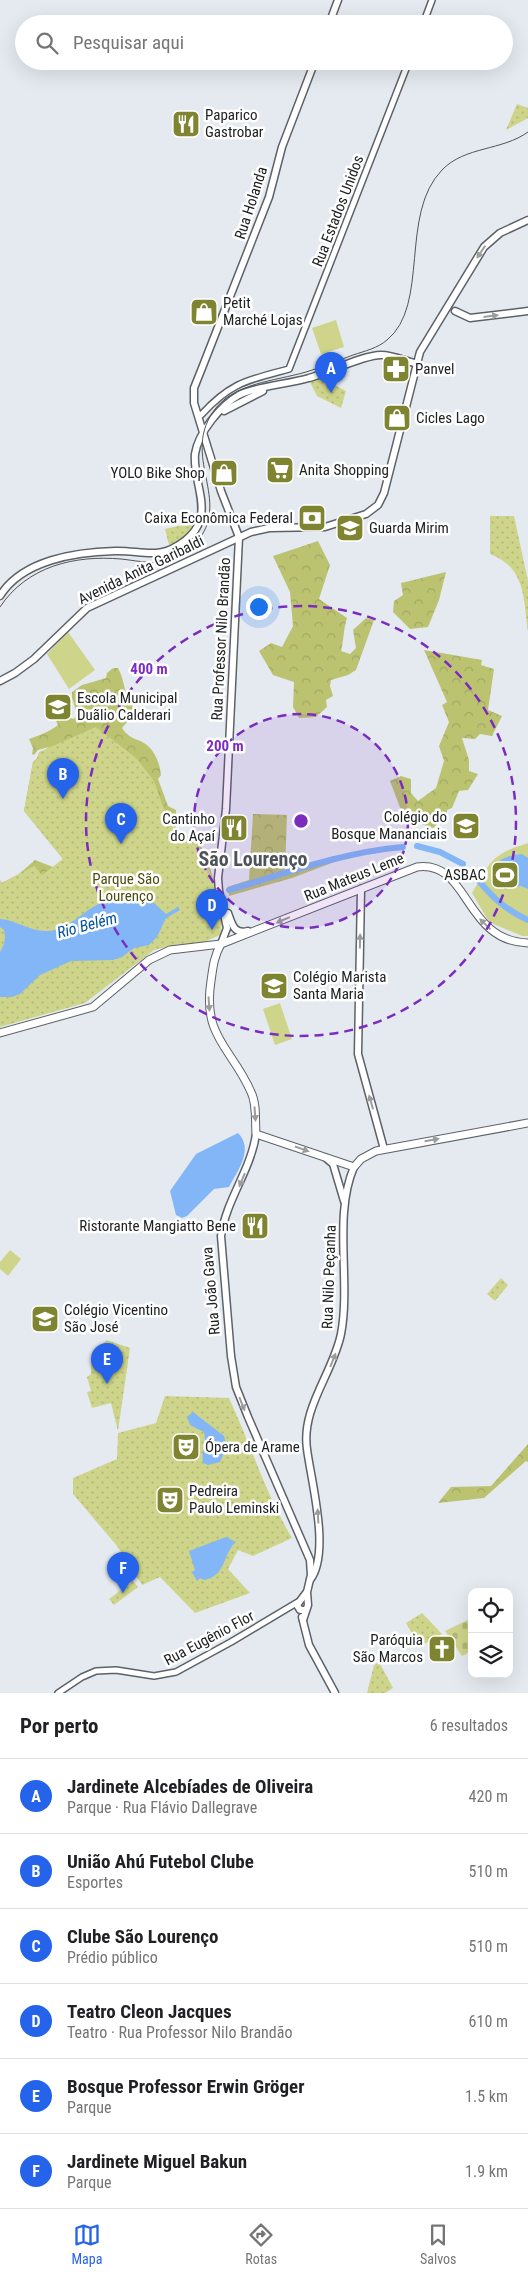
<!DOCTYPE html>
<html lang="pt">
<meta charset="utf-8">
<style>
body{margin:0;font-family:"Roboto Condensed",sans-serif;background:#f2f2f2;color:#202124}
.controls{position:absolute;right:15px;bottom:15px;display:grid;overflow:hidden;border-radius:10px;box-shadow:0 5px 20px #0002}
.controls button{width:45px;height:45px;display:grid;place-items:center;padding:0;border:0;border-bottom:1px solid #e0e0e0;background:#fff;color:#202124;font:25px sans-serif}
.you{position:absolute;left:258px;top:606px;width:18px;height:18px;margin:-12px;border:4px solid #fff;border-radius:50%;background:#1a73e8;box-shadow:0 0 0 8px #1a73e833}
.badge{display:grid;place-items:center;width:32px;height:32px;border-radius:50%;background:#2563eb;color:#fff;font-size:16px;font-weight:700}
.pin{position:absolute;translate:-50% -41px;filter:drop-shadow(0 1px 2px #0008)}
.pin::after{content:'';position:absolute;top:26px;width:18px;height:15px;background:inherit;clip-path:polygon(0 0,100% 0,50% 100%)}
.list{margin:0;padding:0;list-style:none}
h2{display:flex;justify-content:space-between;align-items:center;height:65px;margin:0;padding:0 20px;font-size:21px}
h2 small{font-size:16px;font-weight:400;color:#757577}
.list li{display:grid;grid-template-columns:32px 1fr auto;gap:15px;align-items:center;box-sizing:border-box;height:75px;padding:0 20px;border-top:1px solid #e0e0e0}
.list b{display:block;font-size:19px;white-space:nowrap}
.list p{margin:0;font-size:16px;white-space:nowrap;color:#757577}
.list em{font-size:16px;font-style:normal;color:#757577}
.icon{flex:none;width:28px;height:28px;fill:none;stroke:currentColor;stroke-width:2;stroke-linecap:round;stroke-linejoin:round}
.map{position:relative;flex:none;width:528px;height:1693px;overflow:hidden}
.search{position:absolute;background:#fff;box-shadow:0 5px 20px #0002;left:15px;right:15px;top:15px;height:55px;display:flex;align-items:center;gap:12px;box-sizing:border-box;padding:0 18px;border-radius:28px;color:#757577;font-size:19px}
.sheet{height:515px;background:#fff}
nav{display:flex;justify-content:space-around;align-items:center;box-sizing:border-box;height:70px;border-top:1px solid #e0e0e0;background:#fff;font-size:14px;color:#757577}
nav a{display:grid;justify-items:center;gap:2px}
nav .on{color:#2563eb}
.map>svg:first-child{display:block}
.grass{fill:#ced58a}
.forest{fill:url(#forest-crowns)}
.cemetery{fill:url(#cemetery-stones)}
.park{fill:url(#park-dots)}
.water{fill:#82b6f6}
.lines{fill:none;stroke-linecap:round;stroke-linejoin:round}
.river{stroke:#82b6f6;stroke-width:6}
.tertiary-casing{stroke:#5d6268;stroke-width:8}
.secondary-casing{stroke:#5d6268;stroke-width:9}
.primary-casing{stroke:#5d6268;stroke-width:9}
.tertiary{stroke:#fff;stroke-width:5}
.secondary{stroke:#fff;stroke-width:6}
.primary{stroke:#fff;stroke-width:7}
.rail{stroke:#525558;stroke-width:1}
.oneway{fill:#9b9c9c}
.ring{fill:none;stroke:#7b2cbf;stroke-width:2.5;stroke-dasharray:9 6}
.labels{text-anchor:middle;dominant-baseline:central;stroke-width:5;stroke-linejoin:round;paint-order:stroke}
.poi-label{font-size:15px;fill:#202224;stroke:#fff;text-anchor:start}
.street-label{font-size:15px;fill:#202224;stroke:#fff}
.park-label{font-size:15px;fill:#4a4e0f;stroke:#fff}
.water-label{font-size:16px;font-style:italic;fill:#05539c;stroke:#fff}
.district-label{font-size:20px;font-weight:bold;fill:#4e5359;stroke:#fff}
.centre{fill:#7b2cbf;stroke:#fff;stroke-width:2.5}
.ring-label{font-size:15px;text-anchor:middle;font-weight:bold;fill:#7b2cbf;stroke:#fff;stroke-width:5;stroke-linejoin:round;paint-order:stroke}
</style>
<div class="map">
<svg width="528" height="1693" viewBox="0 0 528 1693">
<defs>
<pattern id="forest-crowns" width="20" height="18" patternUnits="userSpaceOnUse" patternTransform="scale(1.25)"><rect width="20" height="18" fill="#bcc370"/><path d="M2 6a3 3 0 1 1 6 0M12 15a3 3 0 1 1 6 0" fill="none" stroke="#a1a761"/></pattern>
<pattern id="cemetery-stones" width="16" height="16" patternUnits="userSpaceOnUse" patternTransform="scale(1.25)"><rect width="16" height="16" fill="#ced58a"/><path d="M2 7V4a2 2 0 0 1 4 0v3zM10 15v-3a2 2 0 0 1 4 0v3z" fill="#b1b777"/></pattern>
<pattern id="park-dots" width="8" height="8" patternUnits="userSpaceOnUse" patternTransform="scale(1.25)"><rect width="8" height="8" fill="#ced58a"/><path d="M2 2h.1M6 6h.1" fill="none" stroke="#b1b777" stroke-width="1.8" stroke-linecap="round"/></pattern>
</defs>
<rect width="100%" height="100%" fill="#e5eaf1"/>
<g class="grass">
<path d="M336 320 344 347 321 354 312 328Z"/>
<path d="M68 632 95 670 69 689 47 654Z"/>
<path d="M528 843V936H522L489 922 472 893C492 860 490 855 528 843Z"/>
<path d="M280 1003 292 1039 275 1045 263 1009Z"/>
<path d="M10 1250 21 1259 8 1276 0 1269V1262Z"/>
</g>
<g class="forest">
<path d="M318 541 330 565 319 599 347 618C343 631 344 640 341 651L350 654 356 648 353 630 366 618 374 620 356 670 348 675 331 680 330 686 333 696 326 700 327 707 316 717 299 718 293 707 294 682 273 675 259 651 271 643 282 647 293 626 290 592 273 556Z"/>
<path d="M446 572 439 600 428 627 410 629 393 612 394 601 403 595 401 583Z"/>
<path d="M424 650 482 660 481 665 494 669 488 710 502 716 492 736 480 734 475 739 462 738 469 760V771L478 774 468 790 459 791 452 808 447 810V816L433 828 404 818 390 781 401 776 411 779V793L418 801 436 788 444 761 439 746 449 722 442 705 447 702Z"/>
<path d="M113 668H118C126 682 124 703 139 713V716L127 722 122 728C132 742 138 737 148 746 156 753 160 765 161 775L158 779 168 806 176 810V829L180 836 195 837C201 843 213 872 213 881L16 913 0 880 2 883 19 874 35 860 53 867 63 859 24 811 33 762 49 747 38 750 34 755 32 754 33 748 29 739C38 736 49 732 58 725L56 721 64 715 73 719 78 716 72 698V692L82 685 106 678 107 673Z"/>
<path d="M253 814 287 815 285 870 334 856 337 861 292 878 229 896 227 887 249 880Z"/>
<path d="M528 1444V1462L526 1461 484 1498 438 1503 451 1487 491 1486Z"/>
</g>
<path class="cemetery" d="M472 1618V1651L462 1656 445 1631Z"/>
<g class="park">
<path d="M517 104 528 108V118L506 130Z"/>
<path d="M321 378 346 391 341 408 317 396 310 382Z"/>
<path d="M490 516H514L528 581V631C523 598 526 568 490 554Z"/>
<path d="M197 522 186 537 170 549 165 529Z"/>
<path d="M96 727 136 758 154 781 165 812 171 813 177 842 195 837 215 884 217 907 221 911 222 921 220 935 202 943 175 945 154 950 85 1003 0 1027V880L2 883 34 866 42 875 63 859 24 811 33 762 36 761 39 752Z"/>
<path d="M501 1278 508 1285 495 1301 487 1294Z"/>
<path d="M106 1340 130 1348 118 1431 111 1403 92 1408 87 1392 91 1391 87 1377 91 1374V1362Z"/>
<path d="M165 1396 229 1398C251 1445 266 1495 292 1538L253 1556 238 1550 228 1569 250 1593 195 1613 160 1577 142 1585 117 1546 73 1494V1478L117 1459 118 1433 156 1423Z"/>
<path d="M133 1581 138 1587 114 1605 109 1599Z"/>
<path d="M422 1613 442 1634 424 1644 422 1642 418 1644 406 1623Z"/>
<path d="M379 1662 393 1688 385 1693H367L374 1665Z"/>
</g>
<g class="water">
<path d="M522 854 528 858V889L521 886 510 888C484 871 495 856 522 854Z"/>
<path d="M132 898 154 903 166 914 178 907 180 910 166 918 157 937 149 945 134 948 122 957 113 960 71 961 40 975 20 994 12 997H0V952L4 944 5 936 4 930 0 927V919C17 920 30 932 48 931 67 930 79 915 95 906 105 899 120 899 132 898Z"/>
<path d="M238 1133C254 1149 238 1170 229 1187L214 1189 187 1216 182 1218 176 1215 170 1191 196 1154Z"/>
<path d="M193 1412 224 1436 228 1451 223 1455 220 1462 208 1465 203 1463C201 1451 207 1443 204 1432L190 1425 187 1417Z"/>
<path d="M226 1537 236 1542C223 1552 227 1576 204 1580L200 1578 197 1581 192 1572 195 1570 189 1551Z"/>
</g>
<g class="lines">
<g class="river">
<path d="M417 846 440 852 463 864"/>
<path d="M478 880C493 898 506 910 528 920"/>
<path d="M229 890C286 873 344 852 403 847"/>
</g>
<defs>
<g id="tertiary">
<path d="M423 24 432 0"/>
<path d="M201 415C231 382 248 380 289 369L409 61"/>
<path d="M58 1693 82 1677 96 1671 116 1670 154 1676 176 1672 231 1642 298 1602"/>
</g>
<g id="secondary">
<path d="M329 24 338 0"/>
<path d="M455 311 470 318 528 311"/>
<path d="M224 411 263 391"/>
<path d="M0 596C22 560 76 552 115 551 138 550 156 559 177 546 221 520 192 487 195 454 198 433 221 405 239 395 257 386 289 384 309 378 328 373 363 355 381 355 393 355 406 361 418 364"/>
<path d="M0 681 15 673 34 659 87 608 251 532 269 528 325 527 366 514 378 505 384 493 420 352 484 247 500 233 528 220"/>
<path d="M361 889 358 1054 384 1149"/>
<path d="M228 913C232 924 234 935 248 931"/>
<path d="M221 944 227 928 219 891 218 878 226 809 239 537 221 491 194 403V388L202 368 269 197 282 147 315 61"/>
<path d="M256 1134C251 1170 226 1200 221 1236L231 1356 236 1387 248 1417 310 1560 311 1575 307 1592 308 1605 303 1620"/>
<path d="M326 1158 333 1164 344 1201"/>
<path d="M310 1580C331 1553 311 1481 307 1449 301 1408 333 1373 341 1334 351 1282 333 1215 354 1167"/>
<path d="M305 1610H300L297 1605 306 1593"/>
<path d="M302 1617 309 1645 335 1693"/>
</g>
<g id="primary">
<path d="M221 944C214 956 213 967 211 981 202 1037 232 1048 251 1092 257 1104 255 1121 256 1134L354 1167 361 1159 376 1151 528 1123"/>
<path d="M0 1033 93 1007 149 960 170 950 221 944 417 867C470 860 463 941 528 943"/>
</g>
</defs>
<use href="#tertiary" class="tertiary-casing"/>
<use href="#secondary" class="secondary-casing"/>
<use href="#primary" class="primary-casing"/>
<use href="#tertiary" class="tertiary"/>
<use href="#secondary" class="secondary"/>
<use href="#primary" class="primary"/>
<path class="rail" d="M0 607C27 566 75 555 121 559 148 562 170 569 191 548 237 505 180 460 213 412 232 383 275 381 306 372 322 367 337 361 353 355 365 351 378 348 387 340 430 305 399 214 442 170 465 146 502 151 528 132"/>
</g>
<defs><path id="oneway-solid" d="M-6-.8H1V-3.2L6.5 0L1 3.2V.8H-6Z" transform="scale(1.25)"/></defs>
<g class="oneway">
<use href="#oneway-solid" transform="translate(481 252) rotate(124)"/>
<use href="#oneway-solid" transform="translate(491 316) rotate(-7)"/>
<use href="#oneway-solid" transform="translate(283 920) rotate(157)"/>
<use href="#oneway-solid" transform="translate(485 924) rotate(-136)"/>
<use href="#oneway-solid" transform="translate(360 941) rotate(-89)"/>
<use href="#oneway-solid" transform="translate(209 1004) rotate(86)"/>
<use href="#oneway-solid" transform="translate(371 1102) rotate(-106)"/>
<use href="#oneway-solid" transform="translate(255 1114) rotate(86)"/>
<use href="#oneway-solid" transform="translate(432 1140) rotate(-10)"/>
<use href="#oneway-solid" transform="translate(302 1149) rotate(19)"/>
<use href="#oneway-solid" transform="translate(242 1180) rotate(113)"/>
<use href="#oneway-solid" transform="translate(333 1360) rotate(-68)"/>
<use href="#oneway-solid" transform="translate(242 1404) rotate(69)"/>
<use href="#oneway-solid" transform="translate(318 1516) rotate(-93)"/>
</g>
<circle cx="301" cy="821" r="107" fill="#7b2cbf" fill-opacity=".12"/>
<g class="ring">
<circle cx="301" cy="821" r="107"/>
<circle cx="301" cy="821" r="215"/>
</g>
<defs>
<symbol id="restaurant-square" viewBox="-11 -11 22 22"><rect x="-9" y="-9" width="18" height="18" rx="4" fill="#7e842f" stroke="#fff"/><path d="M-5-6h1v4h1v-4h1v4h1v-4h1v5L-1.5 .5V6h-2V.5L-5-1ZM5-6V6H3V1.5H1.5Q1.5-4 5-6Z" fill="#fff"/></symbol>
<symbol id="shop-square" viewBox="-11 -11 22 22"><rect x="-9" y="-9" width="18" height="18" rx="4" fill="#7e842f" stroke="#fff"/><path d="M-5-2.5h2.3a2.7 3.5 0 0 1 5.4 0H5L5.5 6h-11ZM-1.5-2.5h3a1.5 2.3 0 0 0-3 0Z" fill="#fff"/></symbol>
<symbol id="pharmacy-square" viewBox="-11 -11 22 22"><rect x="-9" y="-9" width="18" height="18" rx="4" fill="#7e842f" stroke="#fff"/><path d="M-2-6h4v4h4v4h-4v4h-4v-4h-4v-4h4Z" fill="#fff"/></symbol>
<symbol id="supermarket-square" viewBox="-11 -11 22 22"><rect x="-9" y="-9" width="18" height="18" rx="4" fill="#7e842f" stroke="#fff"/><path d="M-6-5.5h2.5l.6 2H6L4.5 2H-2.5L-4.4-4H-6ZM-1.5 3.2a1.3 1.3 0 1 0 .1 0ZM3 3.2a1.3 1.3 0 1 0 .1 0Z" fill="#fff"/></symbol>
<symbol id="bank-square" viewBox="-11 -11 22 22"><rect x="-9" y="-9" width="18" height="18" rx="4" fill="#7e842f" stroke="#fff"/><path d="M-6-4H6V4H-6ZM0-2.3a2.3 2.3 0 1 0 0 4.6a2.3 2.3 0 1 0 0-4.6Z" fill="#fff"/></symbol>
<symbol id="school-square" viewBox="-11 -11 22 22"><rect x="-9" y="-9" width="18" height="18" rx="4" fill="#7e842f" stroke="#fff"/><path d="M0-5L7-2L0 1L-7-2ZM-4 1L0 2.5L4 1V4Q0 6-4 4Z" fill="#fff"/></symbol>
<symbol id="stadium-square" viewBox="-11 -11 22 22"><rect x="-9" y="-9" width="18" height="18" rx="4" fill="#7e842f" stroke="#fff"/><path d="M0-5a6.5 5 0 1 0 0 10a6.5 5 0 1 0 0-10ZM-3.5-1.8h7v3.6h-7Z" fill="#fff"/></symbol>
<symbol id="theatre-square" viewBox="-11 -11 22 22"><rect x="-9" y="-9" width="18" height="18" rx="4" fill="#7e842f" stroke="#fff"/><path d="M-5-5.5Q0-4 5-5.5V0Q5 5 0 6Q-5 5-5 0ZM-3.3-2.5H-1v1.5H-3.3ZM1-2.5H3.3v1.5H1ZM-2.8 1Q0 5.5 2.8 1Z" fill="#fff"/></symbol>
<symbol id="church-square" viewBox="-11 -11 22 22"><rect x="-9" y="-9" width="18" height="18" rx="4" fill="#7e842f" stroke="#fff"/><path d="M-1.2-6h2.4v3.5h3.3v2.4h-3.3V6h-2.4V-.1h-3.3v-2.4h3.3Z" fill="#fff"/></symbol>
</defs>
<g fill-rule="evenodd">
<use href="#restaurant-square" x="170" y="108" width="32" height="32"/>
<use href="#shop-square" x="188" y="296" width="32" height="32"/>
<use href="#pharmacy-square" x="380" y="353" width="32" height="32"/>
<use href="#shop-square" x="381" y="402" width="32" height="32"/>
<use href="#supermarket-square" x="264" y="454" width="32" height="32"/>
<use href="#shop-square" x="208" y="457" width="32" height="32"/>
<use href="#bank-square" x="296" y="502" width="32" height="32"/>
<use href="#school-square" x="334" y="512" width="32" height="32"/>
<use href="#school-square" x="42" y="691" width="32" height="32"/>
<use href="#school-square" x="450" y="810" width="32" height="32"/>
<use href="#restaurant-square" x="218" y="812" width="32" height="32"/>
<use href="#stadium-square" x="489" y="859" width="32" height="32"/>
<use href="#school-square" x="258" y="970" width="32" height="32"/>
<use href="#restaurant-square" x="239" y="1210" width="32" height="32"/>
<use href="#school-square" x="29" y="1303" width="32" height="32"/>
<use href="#theatre-square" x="170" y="1431" width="32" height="32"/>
<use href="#theatre-square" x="154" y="1484" width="32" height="32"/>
<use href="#church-square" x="426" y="1633" width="32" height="32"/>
</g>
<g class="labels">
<g class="poi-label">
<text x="205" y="115">Paparico<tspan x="205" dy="17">Gastrobar</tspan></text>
<text x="223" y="303">Petit<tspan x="223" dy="17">Marché Lojas</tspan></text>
<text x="415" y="369">Panvel</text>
<text x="416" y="418">Cicles Lago</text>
<text x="299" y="470">Anita Shopping</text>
<text x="205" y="473" text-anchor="end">YOLO Bike Shop</text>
<text x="293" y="518" text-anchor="end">Caixa Econômica Federal</text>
<text x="369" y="528">Guarda Mirim</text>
<text x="77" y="698">Escola Municipal<tspan x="77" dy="17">Duãlio Calderari</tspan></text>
<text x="447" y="817" text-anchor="end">Colégio do<tspan x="447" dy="17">Bosque Mananciais</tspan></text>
<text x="215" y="819" text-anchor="end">Cantinho<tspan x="215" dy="17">do Açaí</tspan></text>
<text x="486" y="875" text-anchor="end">ASBAC</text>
<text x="293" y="977">Colégio Marista<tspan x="293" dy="17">Santa Maria</tspan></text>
<text x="236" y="1226" text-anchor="end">Ristorante Mangiatto Bene</text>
<text x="64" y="1310">Colégio Vicentino<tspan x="64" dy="17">São José</tspan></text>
<text x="205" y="1447">Ópera de Arame</text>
<text x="189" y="1491">Pedreira<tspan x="189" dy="17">Paulo Leminski</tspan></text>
<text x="423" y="1640" text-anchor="end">Paróquia<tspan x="423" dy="17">São Marcos</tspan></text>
</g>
<g class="street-label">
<text transform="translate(251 203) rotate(-72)">Rua Holanda</text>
<text transform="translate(338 211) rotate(-69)">Rua Estados Unidos</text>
<text transform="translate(141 570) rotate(-26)">Avenida Anita Garibaldi</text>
<text transform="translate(221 639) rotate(-87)">Rua Professor Nilo Brandão</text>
<text transform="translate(354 877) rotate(-22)">Rua Mateus Leme</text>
<text transform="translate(329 1277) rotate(-88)">Rua Nilo Peçanha</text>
<text transform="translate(211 1291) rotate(-95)">Rua João Gava</text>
<text transform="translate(209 1638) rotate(-28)">Rua Eugênio Flor</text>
</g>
<g class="park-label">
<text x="126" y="879">Parque São<tspan x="126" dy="17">Lourenço</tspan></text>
</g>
<g class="water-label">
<text transform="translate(87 925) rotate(-15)">Rio Belém</text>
</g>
<g class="district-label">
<text x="253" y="859">São Lourenço</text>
</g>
</g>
<circle cx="301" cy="821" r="8" class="centre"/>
<g class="ring-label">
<text x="149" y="674">400 m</text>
<text x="225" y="751">200 m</text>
</g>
</svg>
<div class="controls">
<button><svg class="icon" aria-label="locate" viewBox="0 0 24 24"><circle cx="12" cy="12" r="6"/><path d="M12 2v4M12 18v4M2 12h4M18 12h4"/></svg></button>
<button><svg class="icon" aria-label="layers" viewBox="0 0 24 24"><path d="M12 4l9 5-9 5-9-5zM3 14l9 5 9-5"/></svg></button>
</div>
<div class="you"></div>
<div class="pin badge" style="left:331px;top:393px">A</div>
<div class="pin badge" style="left:63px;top:799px">B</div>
<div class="pin badge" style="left:121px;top:844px">C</div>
<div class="pin badge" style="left:212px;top:930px">D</div>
<div class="pin badge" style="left:107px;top:1384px">E</div>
<div class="pin badge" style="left:123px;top:1593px">F</div>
<div class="search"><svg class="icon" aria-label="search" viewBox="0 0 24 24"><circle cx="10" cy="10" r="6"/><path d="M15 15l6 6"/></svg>Pesquisar aqui</div>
</div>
<section class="sheet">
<h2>Por perto<small>6 resultados</small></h2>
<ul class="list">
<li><span class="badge">A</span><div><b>Jardinete Alcebíades de Oliveira</b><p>Parque · Rua Flávio Dallegrave</p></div><em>420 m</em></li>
<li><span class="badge">B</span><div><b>União Ahú Futebol Clube</b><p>Esportes</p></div><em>510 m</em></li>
<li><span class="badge">C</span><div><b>Clube São Lourenço</b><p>Prédio público</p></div><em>510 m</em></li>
<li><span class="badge">D</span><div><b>Teatro Cleon Jacques</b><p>Teatro · Rua Professor Nilo Brandão</p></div><em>610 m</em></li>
<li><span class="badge">E</span><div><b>Bosque Professor Erwin Gröger</b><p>Parque</p></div><em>1.5 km</em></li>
<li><span class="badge">F</span><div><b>Jardinete Miguel Bakun</b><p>Parque</p></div><em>1.9 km</em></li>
</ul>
</section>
<nav>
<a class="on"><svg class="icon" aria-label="map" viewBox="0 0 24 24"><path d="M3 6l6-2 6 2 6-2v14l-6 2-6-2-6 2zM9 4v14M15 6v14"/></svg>Mapa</a>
<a><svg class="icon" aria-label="directions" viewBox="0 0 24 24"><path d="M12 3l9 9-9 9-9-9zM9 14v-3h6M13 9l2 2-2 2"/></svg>Rotas</a>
<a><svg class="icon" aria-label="saved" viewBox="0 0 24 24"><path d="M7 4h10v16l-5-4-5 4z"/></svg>Salvos</a>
</nav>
